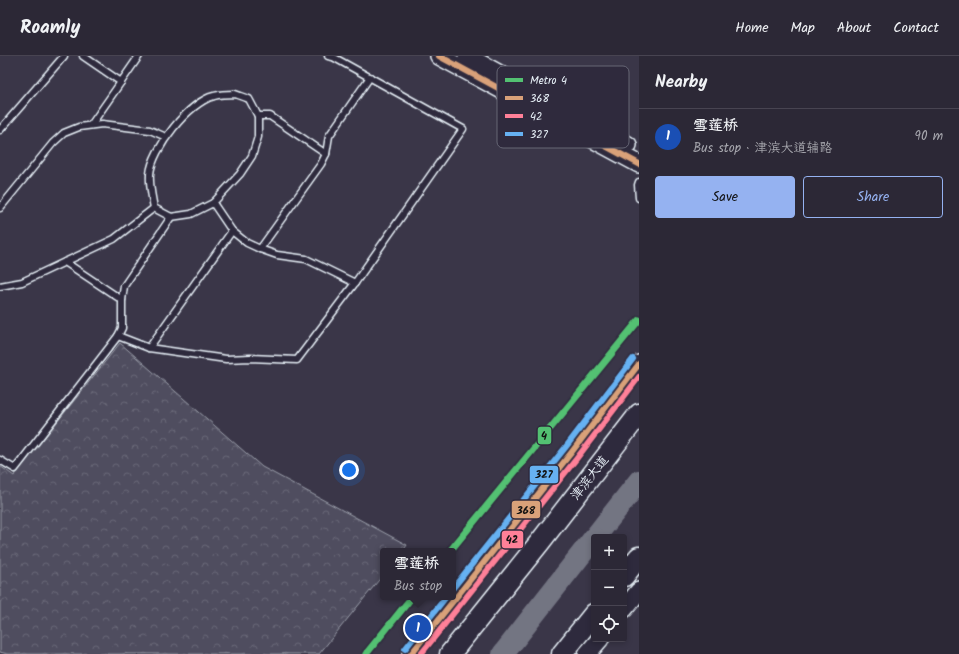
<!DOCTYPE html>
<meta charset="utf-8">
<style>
body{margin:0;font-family:Kalam,"LXGW WenKai TC",sans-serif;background:#383442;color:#f1f3f6}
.controls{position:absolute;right:12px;bottom:12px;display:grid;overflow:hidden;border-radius:4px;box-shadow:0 2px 6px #0003}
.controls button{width:36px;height:36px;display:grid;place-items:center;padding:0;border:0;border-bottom:1px solid #484451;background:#2c2836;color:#f1f3f6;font:20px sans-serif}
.you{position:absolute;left:349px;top:414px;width:14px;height:14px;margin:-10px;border:3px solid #fff;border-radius:50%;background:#1a73e8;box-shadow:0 0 0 6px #1a73e833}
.badge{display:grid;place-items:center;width:26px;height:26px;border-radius:50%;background:#95b2f1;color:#fff;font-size:13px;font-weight:700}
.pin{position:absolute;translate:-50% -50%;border:2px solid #fff;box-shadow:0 1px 4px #0006}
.popup{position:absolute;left:380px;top:492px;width:76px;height:52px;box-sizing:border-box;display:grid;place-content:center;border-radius:4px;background:#2c2836;filter:drop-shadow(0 1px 3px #0005);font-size:13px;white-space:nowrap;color:#a6a6ad}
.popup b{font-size:15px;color:#f1f3f6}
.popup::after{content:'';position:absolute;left:50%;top:100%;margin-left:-8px;border:8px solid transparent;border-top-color:#2c2836}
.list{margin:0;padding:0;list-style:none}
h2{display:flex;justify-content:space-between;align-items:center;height:52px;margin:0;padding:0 16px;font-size:17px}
h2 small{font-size:13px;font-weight:400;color:#a6a6ad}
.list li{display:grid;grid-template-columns:26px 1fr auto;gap:12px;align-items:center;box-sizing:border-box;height:56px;padding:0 16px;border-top:1px solid #484451}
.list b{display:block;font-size:15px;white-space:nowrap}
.list p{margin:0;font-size:13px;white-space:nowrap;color:#a6a6ad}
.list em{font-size:13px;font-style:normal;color:#a6a6ad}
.actions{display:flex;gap:8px;padding:12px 16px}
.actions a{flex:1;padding:9px 0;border:1px solid #95b2f1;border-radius:4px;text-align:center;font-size:14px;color:#95b2f1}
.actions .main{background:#95b2f1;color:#111}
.icon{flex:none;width:22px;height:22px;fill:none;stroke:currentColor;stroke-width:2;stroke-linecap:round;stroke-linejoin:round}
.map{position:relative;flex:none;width:639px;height:598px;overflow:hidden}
header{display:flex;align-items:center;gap:24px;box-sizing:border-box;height:56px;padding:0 20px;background:#2c2836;border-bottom:1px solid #484451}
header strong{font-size:19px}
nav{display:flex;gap:22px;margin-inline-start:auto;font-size:14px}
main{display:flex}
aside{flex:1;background:#2c2836}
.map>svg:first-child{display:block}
.park{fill:url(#park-crowns);stroke:#9ca0ac}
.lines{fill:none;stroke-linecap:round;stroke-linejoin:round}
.river{stroke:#737482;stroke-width:22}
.service-casing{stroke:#e8f1f8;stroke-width:9}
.secondary-casing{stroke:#e8f1f8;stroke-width:20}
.trunk-casing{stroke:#e8f1f8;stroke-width:23}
.service{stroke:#2f2a3d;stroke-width:6}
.secondary{stroke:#2f2a3d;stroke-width:17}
.trunk{stroke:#2f2a3d;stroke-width:20}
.bus-1-casing{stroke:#2f2a3d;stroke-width:9}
.bus-2-casing{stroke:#2f2a3d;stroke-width:9}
.bus-3-casing{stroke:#2f2a3d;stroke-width:9}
.bus-1{stroke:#d9a179;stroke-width:6}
.bus-2{stroke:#ff8098;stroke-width:6}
.bus-3{stroke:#66b1f2;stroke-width:6}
.metro-1-casing{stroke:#2f2a3d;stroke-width:10}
.metro-1{stroke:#53c172;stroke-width:7}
.labels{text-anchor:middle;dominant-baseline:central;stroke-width:3.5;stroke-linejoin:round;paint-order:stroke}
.street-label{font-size:13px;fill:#e8f1f8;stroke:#2f2a3d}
.key{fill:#2f2a3d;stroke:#666675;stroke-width:1}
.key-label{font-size:11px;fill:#e8f1f8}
.line-badge{stroke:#2f2a3d;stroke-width:1.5}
.pale-badge-label{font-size:11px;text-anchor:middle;font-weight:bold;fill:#111}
</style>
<header>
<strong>Roamly</strong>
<nav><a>Home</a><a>Map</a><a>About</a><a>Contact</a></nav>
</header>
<main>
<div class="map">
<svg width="639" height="598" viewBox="0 0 639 598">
<defs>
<pattern id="park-crowns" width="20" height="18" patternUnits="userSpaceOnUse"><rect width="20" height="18" fill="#504e5f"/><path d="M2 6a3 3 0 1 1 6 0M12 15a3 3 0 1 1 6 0" fill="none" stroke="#696877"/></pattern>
</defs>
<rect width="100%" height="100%" fill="#3a3648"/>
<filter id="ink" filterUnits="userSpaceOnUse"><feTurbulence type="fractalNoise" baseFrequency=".025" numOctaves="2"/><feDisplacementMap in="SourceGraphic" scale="8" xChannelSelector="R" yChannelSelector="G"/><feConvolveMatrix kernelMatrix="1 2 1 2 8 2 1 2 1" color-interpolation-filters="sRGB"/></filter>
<g filter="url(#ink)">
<path class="park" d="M120 287 262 411 407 489 403 495H383V519L319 598H7L0 596V410L14 420Z"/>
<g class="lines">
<g class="river">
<path d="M595 481 639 425"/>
<path d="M503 598 594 482"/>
</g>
<defs>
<g id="service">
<path d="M83 0 121 26 139 0"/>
<path d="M235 38 249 43 258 60V81L252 100 240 118 213 147 191 158 171 161 154 152C152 141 149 129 150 118 152 93 189 46 214 40 221 38 229 38 235 38Z"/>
<path d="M258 60H270L326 98 321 108 260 193"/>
<path d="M91 69 121 26"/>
<path d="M0 74 64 0"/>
<path d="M326 98 329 80 370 21"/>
<path d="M639 126 638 129 639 142"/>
<path d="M213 147 232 175 247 187 260 193 277 199 306 203 355 227"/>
<path d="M0 152 53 87 64 77 79 71 102 68 150 74 166 81"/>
<path d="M171 161 124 230 122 244V272L118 280 149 292 226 303 250 302 297 304 355 227 463 73 333 1 328 0"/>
<path d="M65 206 122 244"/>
<path d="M0 230 22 226 114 183 154 152"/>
<path d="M149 292 232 175"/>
<path d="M0 404 15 413 118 280"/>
</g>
<g id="secondary">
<path d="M439 0 639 108"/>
<path d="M467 0 628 89"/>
<path d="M624 553 639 535"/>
<path d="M411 598 571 397 639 308"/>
<path d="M587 598 600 583"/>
</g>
<g id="trunk">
<path d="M624 520 639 501"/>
<path d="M450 598 540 486 639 358"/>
<path d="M562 598 594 558"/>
</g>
</defs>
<use href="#service" class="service-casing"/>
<use href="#secondary" class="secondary-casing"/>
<use href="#trunk" class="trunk-casing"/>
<use href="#service" class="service"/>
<use href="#secondary" class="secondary"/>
<use href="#trunk" class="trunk"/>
<defs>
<g id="bus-1">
<path d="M439 0 639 108"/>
<path d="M411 598 571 397 639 308"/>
</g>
<path id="bus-2" d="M421 598 577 402 639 321"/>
<g id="bus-3">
<path d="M453 532 565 392 633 303"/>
<path d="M405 593 446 541"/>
</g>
</defs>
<use href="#bus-1" class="bus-1-casing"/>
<use href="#bus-2" class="bus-2-casing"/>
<use href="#bus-3" class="bus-3-casing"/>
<use href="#bus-1" class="bus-1"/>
<use href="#bus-2" class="bus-2"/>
<use href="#bus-3" class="bus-3"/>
<defs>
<g id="metro-1">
<path d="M450 495 639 264"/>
<path d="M366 598 412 541"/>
</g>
</defs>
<use href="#metro-1" class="metro-1-casing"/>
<use href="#metro-1" class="metro-1"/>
</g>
</g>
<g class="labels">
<g class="street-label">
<text transform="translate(590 422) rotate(-52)">津滨大道</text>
</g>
</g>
<rect x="497" y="10" width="132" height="82" rx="6" class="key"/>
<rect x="505" y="22" width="18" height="4" fill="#53c172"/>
<rect x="505" y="40" width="18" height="4" fill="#d9a179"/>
<rect x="505" y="58" width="18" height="4" fill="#ff8098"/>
<rect x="505" y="76" width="18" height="4" fill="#66b1f2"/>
<g class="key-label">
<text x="530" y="28">Metro 4</text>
<text x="530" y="46">368</text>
<text x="530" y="64">42</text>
<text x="530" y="82">327</text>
</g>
<g class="line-badge">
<rect x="537" y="370" width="15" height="19" rx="4" fill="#53c172"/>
<rect x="529" y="409" width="30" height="19" rx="4" fill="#66b1f2"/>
<rect x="511" y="444" width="30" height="19" rx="4" fill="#d9a179"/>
<rect x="501" y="474" width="23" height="19" rx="4" fill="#ff8098"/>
</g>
<g class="pale-badge-label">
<text x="544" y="383">4</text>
<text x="544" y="422">327</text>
<text x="526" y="458">368</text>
<text x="512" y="487">42</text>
</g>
</svg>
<div class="controls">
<button>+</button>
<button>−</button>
<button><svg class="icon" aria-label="locate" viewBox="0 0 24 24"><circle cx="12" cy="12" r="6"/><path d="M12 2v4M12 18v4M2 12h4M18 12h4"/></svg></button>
</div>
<div class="you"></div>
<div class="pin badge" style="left:418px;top:572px;background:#1a4fb4">1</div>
<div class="popup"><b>雪莲桥</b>Bus stop</div>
</div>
<aside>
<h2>Nearby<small></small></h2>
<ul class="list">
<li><span class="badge" style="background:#1a4fb4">1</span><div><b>雪莲桥</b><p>Bus stop · 津滨大道辅路</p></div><em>90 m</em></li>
</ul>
<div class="actions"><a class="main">Save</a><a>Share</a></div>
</aside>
</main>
